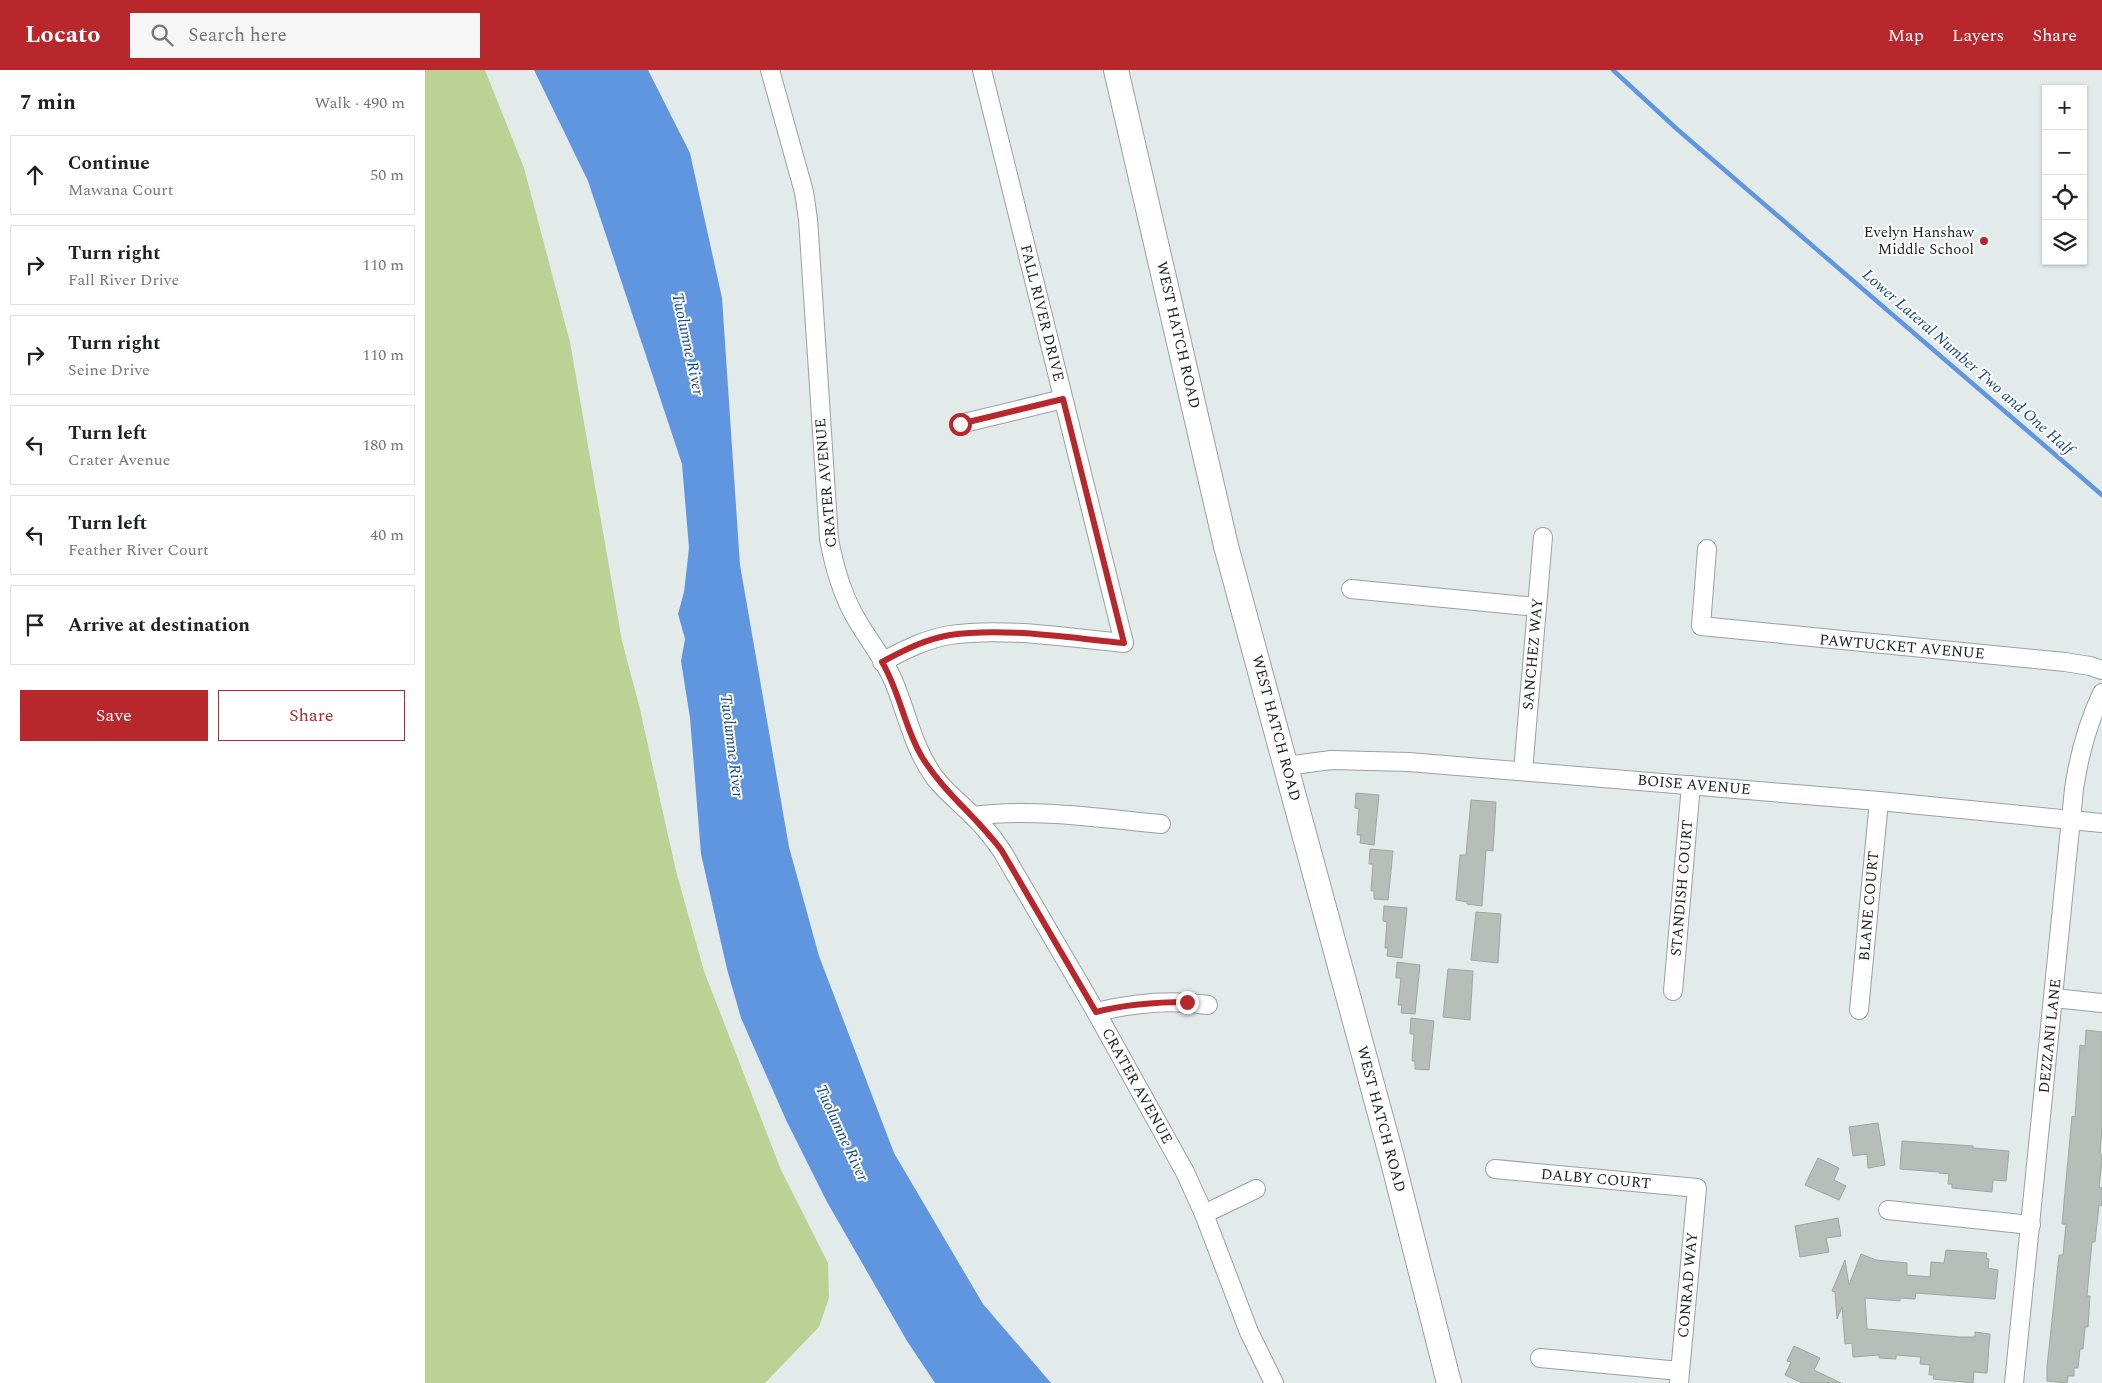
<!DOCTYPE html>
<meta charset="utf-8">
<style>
body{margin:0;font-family:Spectral,serif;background:#f6f6f6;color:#202124}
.controls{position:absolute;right:15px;top:15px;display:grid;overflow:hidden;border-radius:0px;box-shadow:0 1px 4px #0004}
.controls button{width:45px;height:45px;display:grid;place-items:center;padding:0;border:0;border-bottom:1px solid #e0e0e0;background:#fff;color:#202124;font:25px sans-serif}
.stop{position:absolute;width:15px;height:15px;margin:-11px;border:4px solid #b7272b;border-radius:50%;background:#fff}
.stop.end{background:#b7272b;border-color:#fff;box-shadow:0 1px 5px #0008}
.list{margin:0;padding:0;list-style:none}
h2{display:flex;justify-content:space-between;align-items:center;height:65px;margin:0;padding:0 20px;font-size:21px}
h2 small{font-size:16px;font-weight:400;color:#757577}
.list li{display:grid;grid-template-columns:32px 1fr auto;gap:15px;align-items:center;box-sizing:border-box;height:80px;margin:0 10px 10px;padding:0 10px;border:1px solid #e0e0e0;border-radius:0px}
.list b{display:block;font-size:19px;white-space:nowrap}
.list p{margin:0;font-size:16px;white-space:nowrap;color:#757577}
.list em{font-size:16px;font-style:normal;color:#757577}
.actions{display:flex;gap:10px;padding:15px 20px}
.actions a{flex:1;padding:11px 0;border:1px solid #b7272b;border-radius:0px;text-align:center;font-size:18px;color:#b7272b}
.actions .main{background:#b7272b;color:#fff}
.icon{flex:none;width:28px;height:28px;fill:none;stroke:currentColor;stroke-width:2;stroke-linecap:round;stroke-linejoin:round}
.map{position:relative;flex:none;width:1677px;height:1313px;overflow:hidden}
header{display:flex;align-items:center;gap:30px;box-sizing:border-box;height:70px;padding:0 25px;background:#b7272b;color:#fff}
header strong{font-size:24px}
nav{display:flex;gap:28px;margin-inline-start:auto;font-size:18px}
.search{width:350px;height:45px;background:#f6f6f6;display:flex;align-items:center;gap:12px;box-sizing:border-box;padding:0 18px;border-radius:0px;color:#757577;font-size:19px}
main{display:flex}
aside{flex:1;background:#fff}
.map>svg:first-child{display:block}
.green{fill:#bbd294}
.water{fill:#6095df}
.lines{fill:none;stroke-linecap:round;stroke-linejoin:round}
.stream{stroke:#6095df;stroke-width:4.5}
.building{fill:#b7bdb9;stroke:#9fa5a1}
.minor-casing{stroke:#99a09f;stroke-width:20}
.secondary-casing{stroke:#99a09f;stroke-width:26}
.minor{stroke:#fff;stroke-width:18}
.secondary{stroke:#fff;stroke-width:24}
.route{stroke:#b7272b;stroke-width:6}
.poi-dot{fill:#b7272b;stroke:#fff;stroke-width:2}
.labels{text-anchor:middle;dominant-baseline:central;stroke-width:4;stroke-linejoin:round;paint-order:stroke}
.poi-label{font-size:15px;fill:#1b1d1d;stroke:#fff;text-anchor:end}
.street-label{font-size:15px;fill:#1b1d1d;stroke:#fff}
.water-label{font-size:16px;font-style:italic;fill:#124689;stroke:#fff}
</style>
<header>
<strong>Locato</strong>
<div class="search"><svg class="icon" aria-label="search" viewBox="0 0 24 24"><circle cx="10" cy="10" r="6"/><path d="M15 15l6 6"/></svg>Search here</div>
<nav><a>Map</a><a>Layers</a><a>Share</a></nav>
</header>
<main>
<aside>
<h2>7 min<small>Walk · 490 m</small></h2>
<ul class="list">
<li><svg class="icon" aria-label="ahead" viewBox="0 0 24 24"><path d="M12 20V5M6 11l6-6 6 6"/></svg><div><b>Continue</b><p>Mawana Court</p></div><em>50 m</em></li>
<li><svg class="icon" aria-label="right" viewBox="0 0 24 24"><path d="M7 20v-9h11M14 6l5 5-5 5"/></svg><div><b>Turn right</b><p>Fall River Drive</p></div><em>110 m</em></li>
<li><svg class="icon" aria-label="right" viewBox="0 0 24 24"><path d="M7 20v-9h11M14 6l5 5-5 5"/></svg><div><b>Turn right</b><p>Seine Drive</p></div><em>110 m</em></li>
<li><svg class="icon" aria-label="left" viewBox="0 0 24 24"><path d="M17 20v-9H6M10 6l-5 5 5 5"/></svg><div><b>Turn left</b><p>Crater Avenue</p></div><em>180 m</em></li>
<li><svg class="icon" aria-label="left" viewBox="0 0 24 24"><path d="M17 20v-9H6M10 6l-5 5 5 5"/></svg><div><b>Turn left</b><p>Feather River Court</p></div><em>40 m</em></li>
<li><svg class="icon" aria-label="arrive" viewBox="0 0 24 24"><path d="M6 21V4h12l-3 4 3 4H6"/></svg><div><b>Arrive at destination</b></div></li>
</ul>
<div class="actions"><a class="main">Save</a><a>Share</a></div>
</aside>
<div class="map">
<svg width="1677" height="1313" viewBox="0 0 1677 1313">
<rect width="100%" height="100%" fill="#e3ebea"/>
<path class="green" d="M0 0H60L99 98 145 272 197 571 214 635 251 801 279 901 356 1100 403 1193 404 1228 394 1257 340 1313H0Z"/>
<path class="water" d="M109 0H223L265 83 297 228 315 495 364 777 394 886 469 1083 558 1234 626 1313H510L482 1271 402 1132 361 1050 316 948 302 899 276 784 265 648 256 591 260 569 253 544 259 522 264 478 257 394 163 111Z"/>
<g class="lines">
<path class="stream" d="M1188 0 1253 60 1677 425"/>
</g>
<g class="building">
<path d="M931 723 954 725 949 775 935 773 936 765H932L934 739 930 738Z"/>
<path d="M1046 730 1071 732 1068 781 1061 780 1057 836 1042 834V832L1031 830 1035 785H1041Z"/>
<path d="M945 779 968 781 963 830 949 829V821H946L948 794H944Z"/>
<path d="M959 836 982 838 977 888 962 886 963 878H960L962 852 958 851Z"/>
<path d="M1051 842 1076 844 1073 893 1046 890Z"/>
<path d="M972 892 995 895 990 944 976 943 977 935H973L976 908H971Z"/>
<path d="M1023 899 1048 901 1045 950 1018 947Z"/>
<path d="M986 948 1009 951 1004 1000 990 999V991H987L989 964H985Z"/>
<path d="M1661 960 1677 962V1057L1675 1084 1677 1085V1090L1674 1117 1677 1118V1136L1674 1135 1670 1172H1667L1662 1226H1665L1663 1257H1660L1658 1279H1655L1653 1298H1649V1306H1643L1642 1313 1622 1311V1297L1634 1185H1638L1641 1154H1637L1647 1046 1650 1047 1655 975 1660 976Z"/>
<path d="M1453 1053 1460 1095 1443 1098 1442 1084 1428 1086 1424 1057Z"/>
<path d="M1477 1071 1548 1076V1078L1584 1081 1581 1111 1568 1110 1567 1122 1527 1118V1114H1523L1524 1104 1514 1103V1102L1475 1099Z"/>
<path d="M1393 1088 1414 1098 1409 1110 1421 1116 1414 1130 1380 1115Z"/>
<path d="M1413 1148 1416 1166 1401 1168 1404 1182 1375 1187 1370 1156Z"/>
<path d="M1521 1180 1562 1183 1561 1188 1564 1189 1563 1198 1573 1200 1570 1229 1491 1223 1490 1229 1475 1228V1231L1440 1228 1442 1259 1535 1267H1550V1262L1565 1264 1562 1303 1549 1302 1548 1313 1508 1309 1509 1305H1504L1505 1295 1495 1294 1496 1287 1471 1285V1289L1454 1288V1285L1428 1287 1427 1273 1420 1274 1417 1237 1412 1249 1410 1222 1407 1221 1420 1190 1424 1215 1436 1184 1451 1190 1482 1193V1205L1505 1207 1506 1192 1519 1193Z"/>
<path d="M1369 1276 1395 1288 1389 1300 1416 1313H1377L1360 1305 1366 1292 1362 1291Z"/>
</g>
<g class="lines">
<defs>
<g id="minor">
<path d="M345 0 379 122 383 149 404 469C409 496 416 521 429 545 441 567 458 587 468 610 483 645 487 676 510 708 521 722 535 733 548 746 559 756 568 768 577 781L671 942 760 1102 779 1144 824 1262 849 1313"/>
<path d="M535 354 638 329"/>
<path d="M1282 479 1276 556 1640 592 1665 596 1677 600"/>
<path d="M926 519 1112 537"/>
<path d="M457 592C479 580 501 569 525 565 579 557 644 568 699 573L557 0"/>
<path d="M861 696 906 690 984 692 1454 731 1677 753"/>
<path d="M1098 701 1118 467"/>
<path d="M548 746C611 738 673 748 736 754"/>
<path d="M1248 921 1266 715"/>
<path d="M1629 928 1677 933"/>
<path d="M1434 940 1454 731"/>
<path d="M671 942C709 933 745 929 783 935"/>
<path d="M1070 1099 1272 1118 1254 1313"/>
<path d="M1463 1140 1606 1155"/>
<path d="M779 1144 831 1119"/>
<path d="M1115 1288 1255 1301"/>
<path d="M1589 1313 1649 719C1654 685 1662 655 1677 623"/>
</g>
<path id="secondary" d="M691 0 801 476 967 1088 1024 1313"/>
</defs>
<use href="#minor" class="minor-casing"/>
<use href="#secondary" class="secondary-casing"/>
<use href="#minor" class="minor"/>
<use href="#secondary" class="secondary"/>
</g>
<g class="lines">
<path class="route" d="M535 354 638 329 699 573C644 568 579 557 525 565 501 569 479 580 457 592 475 622 479 657 497 687 519 723 552 747 577 781L671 942C702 934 730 932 762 932"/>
</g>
<circle class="poi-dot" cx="1559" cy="171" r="5"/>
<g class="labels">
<g class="poi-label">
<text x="1549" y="162">Evelyn Hanshaw<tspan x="1549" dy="17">Middle School</tspan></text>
</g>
<g class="street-label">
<text transform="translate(617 243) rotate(76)">FALL RIVER DRIVE</text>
<text transform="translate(753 265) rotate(77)">WEST HATCH ROAD</text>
<text transform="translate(401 413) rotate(-95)">CRATER AVENUE</text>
<text transform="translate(1477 577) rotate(5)">PAWTUCKET AVENUE</text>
<text transform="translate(1108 584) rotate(-85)">SANCHEZ WAY</text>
<text transform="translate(851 658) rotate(75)">WEST HATCH ROAD</text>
<text transform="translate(1269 715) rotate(5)">BOISE AVENUE</text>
<text transform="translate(1257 818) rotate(-85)">STANDISH COURT</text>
<text transform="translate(1444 836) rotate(-85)">BLANE COURT</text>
<text transform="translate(1625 966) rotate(-84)">DEZZANI LANE</text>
<text transform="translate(712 1016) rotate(61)">CRATER AVENUE</text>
<text transform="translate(956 1049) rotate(75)">WEST HATCH ROAD</text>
<text transform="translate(1171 1109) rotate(5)">DALBY COURT</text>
<text transform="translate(1263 1215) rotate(-85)">CONRAD WAY</text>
</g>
<g class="water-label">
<text transform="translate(263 274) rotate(78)">Tuolumne River</text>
<text transform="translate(1543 292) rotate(41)">Lower Lateral Number Two and One Half</text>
<text transform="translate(307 676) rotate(83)">Tuolumne River</text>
<text transform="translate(417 1063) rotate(65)">Tuolumne River</text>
</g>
</g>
</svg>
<div class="controls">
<button>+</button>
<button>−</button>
<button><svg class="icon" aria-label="locate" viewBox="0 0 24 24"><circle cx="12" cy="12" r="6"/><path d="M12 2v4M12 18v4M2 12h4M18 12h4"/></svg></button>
<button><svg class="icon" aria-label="layers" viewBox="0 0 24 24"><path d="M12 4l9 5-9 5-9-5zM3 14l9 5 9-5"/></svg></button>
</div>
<div class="stop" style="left:535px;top:354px"></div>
<div class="stop end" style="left:762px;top:932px"></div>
</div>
</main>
